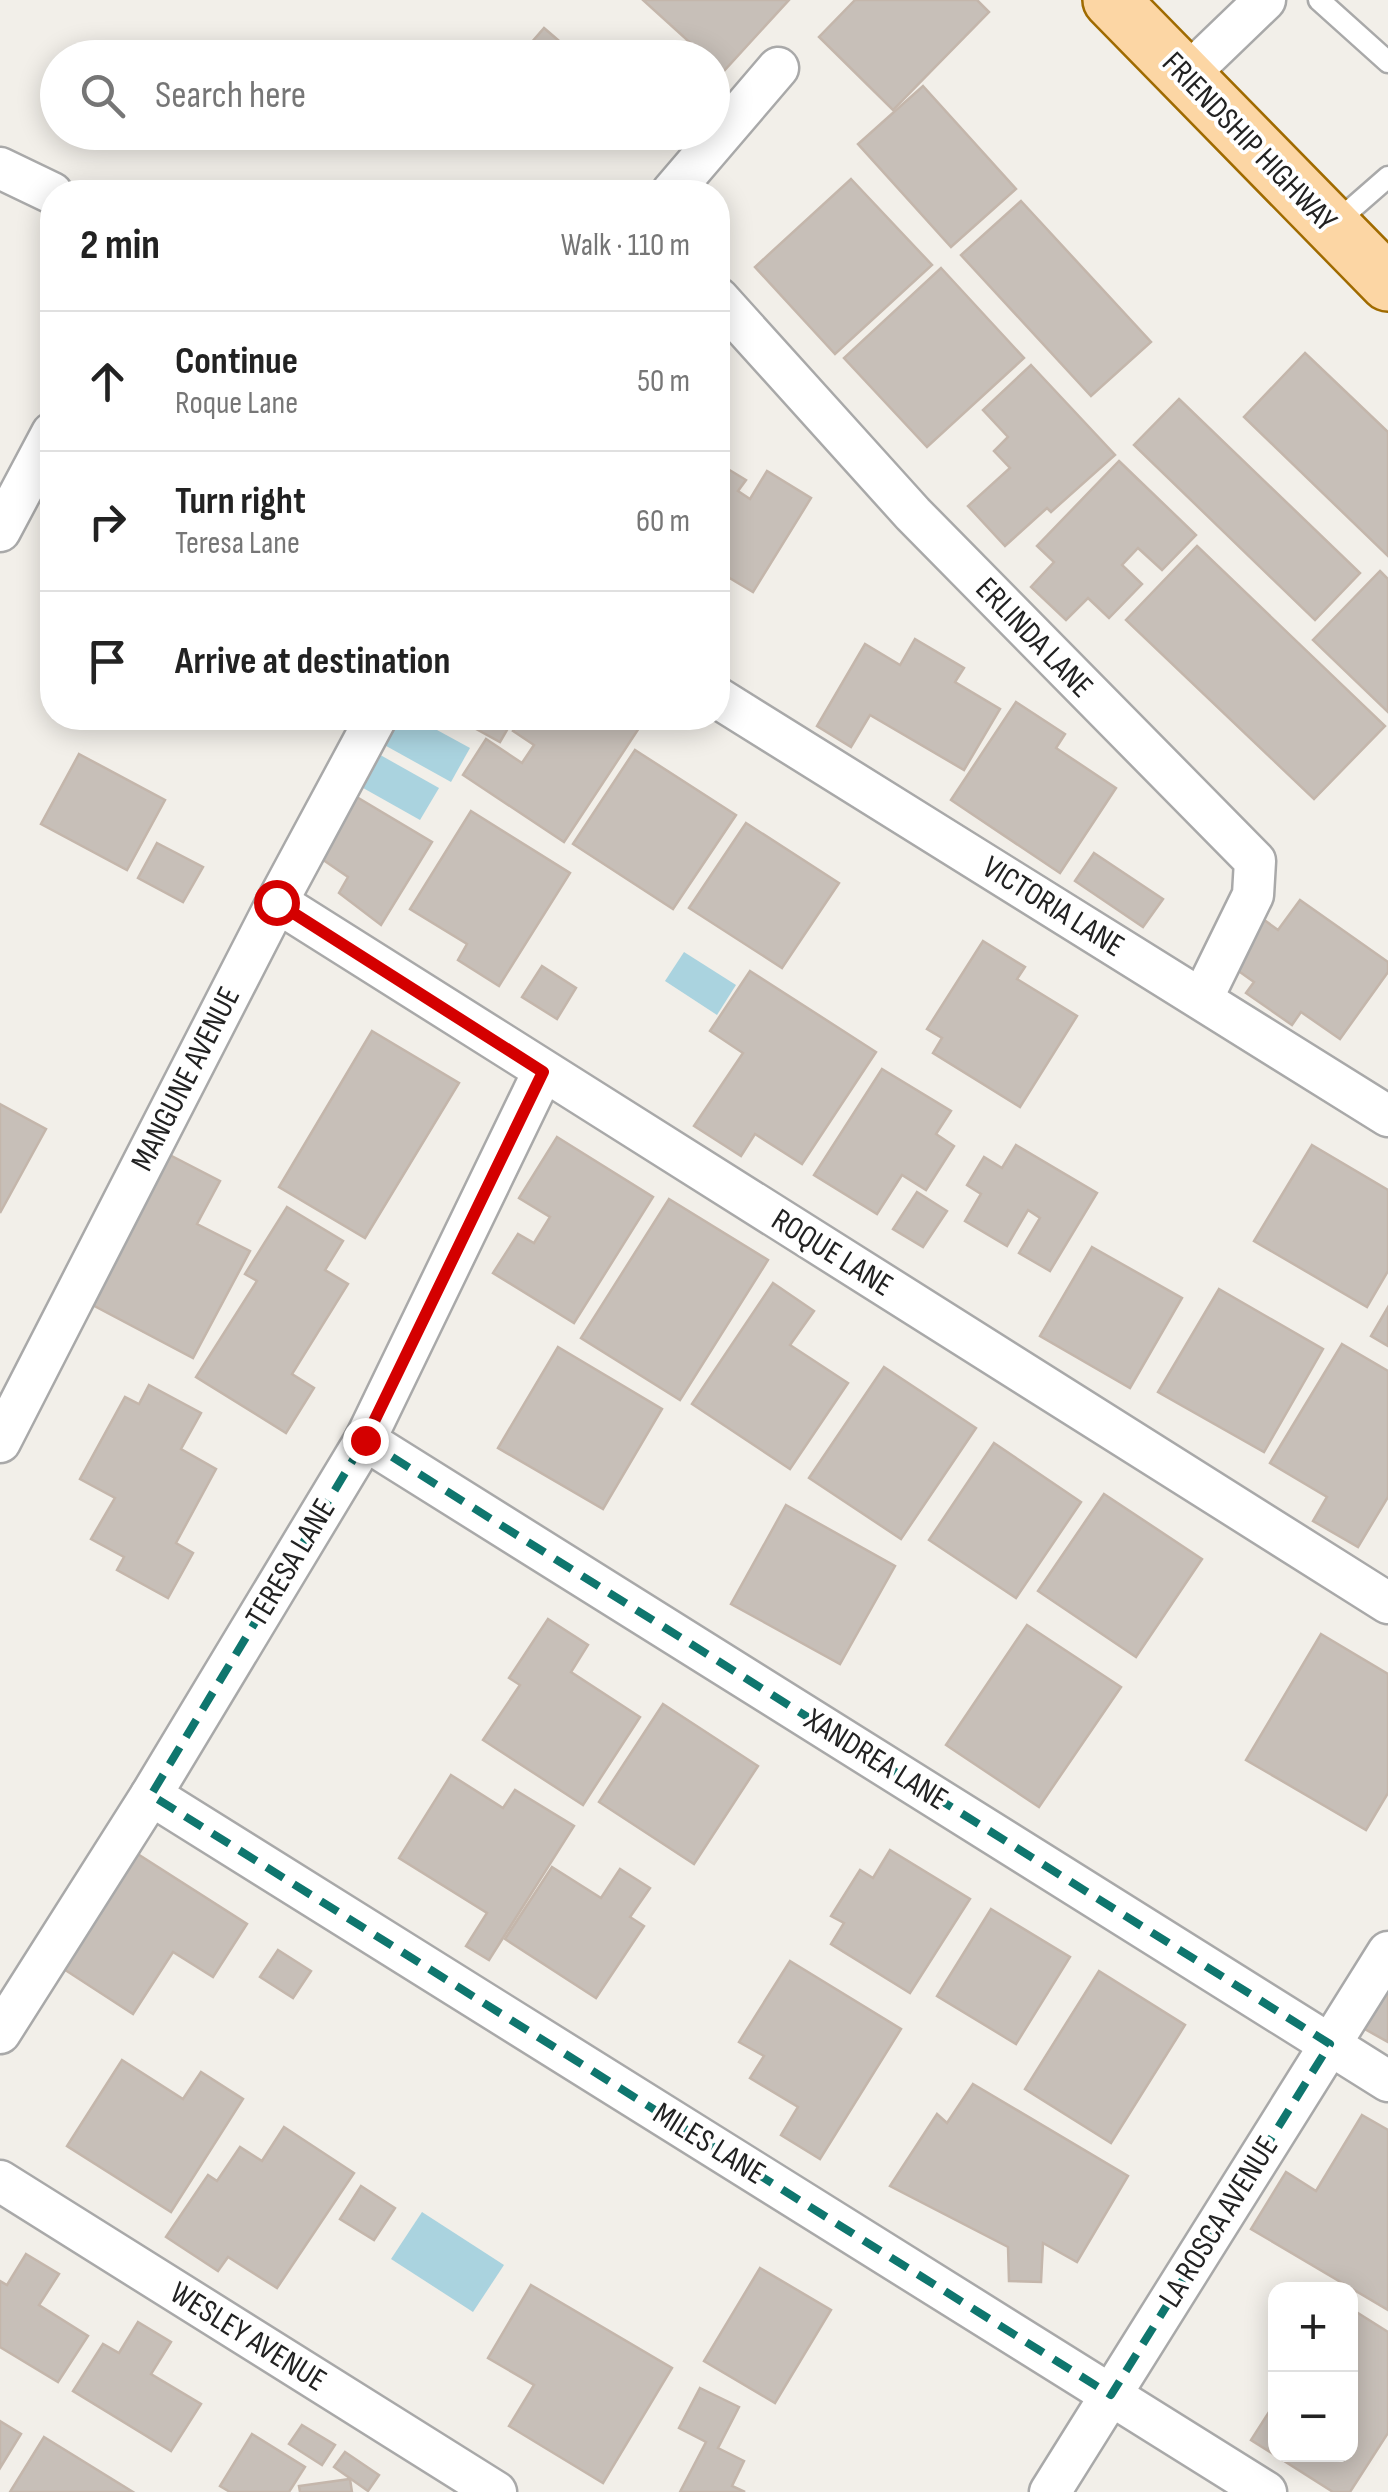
<!DOCTYPE html>
<meta charset="utf-8">
<style>
body{margin:0;font-family:"Sofia Sans Condensed",sans-serif;background:#f6f6f6;color:#222}
.controls{position:absolute;right:30px;bottom:30px;display:grid;overflow:hidden;border-radius:20px;box-shadow:0 5px 25px #0003}
.controls button{width:90px;height:90px;display:grid;place-items:center;padding:0;border:0;border-bottom:2px solid #e0e0e0;background:#fff;color:#222;font:50px sans-serif}
.stop{position:absolute;width:30px;height:30px;margin:-22px;border:8px solid #d40000;border-radius:50%;background:#fff}
.stop.end{background:#d40000;border-color:#fff;box-shadow:0 2px 10px #0008}
.list{margin:0;padding:0;list-style:none}
h2{display:flex;justify-content:space-between;align-items:center;height:130px;margin:0;padding:0 40px;font-size:42px}
h2 small{font-size:32px;font-weight:400;color:#767676}
.list li{display:grid;grid-template-columns:65px 1fr auto;gap:30px;align-items:center;box-sizing:border-box;height:140px;padding:0 40px;border-top:2px solid #e0e0e0}
.list b{display:block;font-size:38px;white-space:nowrap}
.list p{margin:0;font-size:32px;white-space:nowrap;color:#767676}
.list em{font-size:32px;font-style:normal;color:#767676}
.icon{flex:none;width:55px;height:55px;fill:none;stroke:currentColor;stroke-width:2;stroke-linecap:round;stroke-linejoin:round}
.map{position:relative;flex:none;width:1388px;height:2492px;overflow:hidden}
.search{position:absolute;background:#fff;box-shadow:0 5px 25px #0003;left:40px;top:40px;width:690px;height:110px;display:flex;align-items:center;gap:25px;box-sizing:border-box;padding:0 35px;border-radius:55px;color:#767676;font-size:38px}
.panel{position:absolute;background:#fff;box-shadow:0 5px 25px #0003;left:40px;top:180px;width:690px;height:550px;border-radius:40px}
.map>svg:first-child{display:block}
.water{fill:#aad3df}
.building{fill:#c7bfb8;stroke:#c4b6ab;stroke-width:2.5}
.lines{fill:none;stroke-linecap:round;stroke-linejoin:round}
.lane-casing{stroke:#a9a9a9;stroke-width:25}
.street-casing{stroke:#a9a9a9;stroke-width:45}
.primary-casing{stroke:#a06b00;stroke-width:60}
.lane{stroke:#fff;stroke-width:20}
.street{stroke:#fff;stroke-width:40}
.primary{stroke:#fcd6a4;stroke-width:55}
.route{stroke:#d40000;stroke-width:12}
.marked{fill:none;stroke:#0f766e;stroke-width:8;stroke-dasharray:20 12;stroke-linejoin:round}
.labels{text-anchor:middle;dominant-baseline:central;stroke-width:8;stroke-linejoin:round;paint-order:stroke}
.street-label{font-size:32px;fill:#222;stroke:#fff}
</style>
<div class="map">
<svg width="1388" height="2492" viewBox="0 0 1388 2492">
<rect width="100%" height="100%" fill="#f2efe9"/>
<g class="water">
<path d="M382 718H415L470 748 451 782 370 737Z"/>
<path d="M375 752 439 788 420 820 356 784Z"/>
<path d="M684 952 736 985 717 1015 665 981Z"/>
<path d="M422 2212 504 2265 473 2312 391 2259Z"/>
</g>
<g class="building">
<path d="M643 0H789L723 72 712 63V58H707Z"/>
<path d="M855 0H977L989 12 893 110 819 37Z"/>
<path d="M544 28 579 58H518Z"/>
<path d="M923 86 1016 189 951 247 858 144Z"/>
<path d="M851 179 932 265 835 354 755 267Z"/>
<path d="M1021 201 1151 342 1091 396 961 255Z"/>
<path d="M941 268 1024 358 927 447 844 358Z"/>
<path d="M1305 353 1388 432V556L1244 417Z"/>
<path d="M1031 365 1115 455 1051 512 1047 508 1005 546 968 506 1010 468 994 451 1008 437 983 410Z"/>
<path d="M1179 399 1360 573 1315 620 1134 445Z"/>
<path d="M1119 461 1196 535 1162 570 1138 548 1122 565 1142 584 1109 618 1088 598 1066 620 1031 587 1054 562 1037 546Z"/>
<path d="M718 463 746 480 738 491 750 499 767 471 811 498 753 592 718 571Z"/>
<path d="M1197 546 1385 726 1314 799 1126 620Z"/>
<path d="M1380 571 1388 579V712L1313 640Z"/>
<path d="M915 639 964 668 955 682 1000 709 964 770 870 715 851 747 817 726 865 644 900 665Z"/>
<path d="M1016 702 1065 734 1056 748 1116 788 1060 873 951 800Z"/>
<path d="M456 718H514L500 742Z"/>
<path d="M522 718H636L643 722 564 842 463 775 486 739 522 763 534 745 513 731Z"/>
<path d="M635 750 736 815 673 909 573 844Z"/>
<path d="M79 754 165 800 127 870 41 824Z"/>
<path d="M350 793 432 842 381 925 339 893 348 877 313 853Z"/>
<path d="M471 811 570 873 499 986 458 960 467 944 410 909Z"/>
<path d="M746 823 839 883 782 968 689 908Z"/>
<path d="M157 843 203 867 183 902 138 878Z"/>
<path d="M1094 853 1163 899 1143 927 1075 881Z"/>
<path d="M1300 900 1388 962V972L1340 1039 1301 1012 1292 1025 1246 993 1254 982 1223 960 1256 914 1278 930Z"/>
<path d="M983 941 1025 967 1017 979 1077 1016 1020 1107 933 1053 942 1038 927 1029Z"/>
<path d="M542 966 576 988 557 1019 522 997Z"/>
<path d="M750 971 876 1052 802 1164 755 1134 741 1156 694 1126 743 1053 710 1031Z"/>
<path d="M372 1031 459 1083 365 1238 279 1187Z"/>
<path d="M882 1069 951 1111 936 1134 954 1146 926 1190 902 1175 877 1214 814 1175Z"/>
<path d="M0 1104 46 1129 0 1213Z"/>
<path d="M557 1137 653 1197 574 1323 493 1273 518 1234 534 1243 550 1217 519 1198Z"/>
<path d="M1016 1145 1097 1193 1050 1271 1019 1253 1040 1218 1028 1210 1007 1246 965 1221 981 1194 967 1185 984 1157 1002 1168Z"/>
<path d="M1312 1145 1388 1190V1271L1367 1307 1254 1241Z"/>
<path d="M164 1152 220 1181 197 1224 250 1251 193 1358 85 1301Z"/>
<path d="M917 1192 947 1211 923 1247 893 1229Z"/>
<path d="M669 1199 768 1260 680 1400 581 1338Z"/>
<path d="M287 1207 343 1241 325 1270 348 1284 292 1374 314 1388 286 1433 196 1377 257 1281 245 1274Z"/>
<path d="M1092 1247 1182 1298 1130 1388 1040 1336Z"/>
<path d="M773 1283 814 1311 790 1345 848 1383 790 1469 692 1404Z"/>
<path d="M1219 1289 1323 1349 1264 1452 1158 1392Z"/>
<path d="M1388 1307V1346L1371 1336Z"/>
<path d="M1342 1344 1388 1371V1497L1358 1547 1313 1521 1327 1497 1270 1463Z"/>
<path d="M558 1347 662 1409 603 1509 498 1448Z"/>
<path d="M884 1367 976 1428 901 1539 809 1478Z"/>
<path d="M149 1385 201 1413 181 1449 216 1469 176 1543 193 1553 168 1598 117 1570 124 1557 91 1539 115 1498 80 1479 125 1397 139 1404Z"/>
<path d="M994 1443 1081 1502 1016 1598 929 1540Z"/>
<path d="M1104 1494 1202 1559 1136 1657 1038 1591Z"/>
<path d="M786 1505 895 1566 840 1664 731 1604Z"/>
<path d="M548 1619 588 1645 571 1672 640 1717 583 1805 483 1740 520 1685 509 1678Z"/>
<path d="M1027 1625 1121 1687 1039 1807 946 1745Z"/>
<path d="M1321 1634 1388 1674V1793L1366 1830 1246 1760Z"/>
<path d="M663 1704 758 1766 694 1864 599 1802Z"/>
<path d="M451 1775 503 1808 515 1790 574 1826 489 1960 466 1946 487 1913 399 1858Z"/>
<path d="M890 1850 970 1899 910 1993 831 1944 844 1923 831 1916 860 1870 873 1878Z"/>
<path d="M133 1851 247 1924 213 1977 173 1952 133 2014 59 1966Z"/>
<path d="M552 1867 601 1898 620 1869 650 1888 630 1917 644 1926 596 1998 505 1939Z"/>
<path d="M991 1909 1070 1957 1016 2044 937 1996Z"/>
<path d="M278 1950 311 1971 293 1998 260 1977Z"/>
<path d="M790 1961 901 2029 820 2159 781 2135 798 2107 750 2078 764 2056 739 2042Z"/>
<path d="M1388 1965V2042L1354 2023Z"/>
<path d="M1099 1971 1185 2025 1111 2143 1025 2089Z"/>
<path d="M122 2060 183 2099 201 2072 243 2099 171 2212 67 2146Z"/>
<path d="M973 2084 1128 2176 1077 2262 1043 2243 1041 2282 1009 2281 1008 2247 890 2186 937 2114 947 2123Z"/>
<path d="M1362 2115 1388 2130V2310L1251 2229 1286 2172 1316 2191Z"/>
<path d="M284 2127 354 2173 277 2288 228 2257 218 2271 166 2237 208 2175 217 2181 240 2147 262 2161Z"/>
<path d="M361 2186 395 2208 374 2240 340 2219Z"/>
<path d="M26 2254 59 2274 39 2305 88 2336 58 2382 0 2347V2281L7 2285Z"/>
<path d="M760 2268 831 2310 775 2403 704 2361Z"/>
<path d="M531 2285 672 2368 603 2483 509 2426 534 2385 488 2358Z"/>
<path d="M1350 2308 1388 2332V2433L1350 2492H1333L1251 2440 1276 2401V2454H1350Z"/>
<path d="M138 2322 171 2342 151 2374 201 2404 171 2451 73 2391 103 2344 119 2353Z"/>
<path d="M700 2388 739 2407 718 2448 744 2461 732 2486 745 2492H680L706 2442 679 2428Z"/>
<path d="M0 2421 21 2434 0 2468Z"/>
<path d="M302 2425 335 2445 322 2465 289 2444Z"/>
<path d="M252 2434 305 2467 289 2492H230L220 2486Z"/>
<path d="M44 2437 133 2492H10Z"/>
<path d="M345 2452 379 2475 368 2491 334 2467Z"/>
<path d="M350 2479 352 2492H300L299 2486Z"/>
</g>
<g class="lines">
<defs>
<g id="lane">
<path d="M1319 0 1388 62"/>
<path d="M1333 225 1388 177"/>
</g>
<g id="street">
<path d="M1185 77 1265 0"/>
<path d="M0 168 52 193"/>
<path d="M672 192 778 68"/>
<path d="M718 298 913 514 1255 861 1253 895 1202 999"/>
<path d="M0 531 52 433"/>
<path d="M718 698 1388 1116"/>
<path d="M277 902 1388 1603"/>
<path d="M365 1440 1388 2081"/>
<path d="M0 1442 277 902 376 718"/>
<path d="M151 1795 1266 2492"/>
<path d="M0 2033 151 1795 365 1440 543 1072"/>
<path d="M0 2181 496 2492"/>
<path d="M1050 2492 1388 1952"/>
</g>
<path id="primary" d="M1111 0 1388 283"/>
</defs>
<use href="#lane" class="lane-casing"/>
<use href="#street" class="street-casing"/>
<use href="#primary" class="primary-casing"/>
<use href="#lane" class="lane"/>
<use href="#street" class="street"/>
<use href="#primary" class="primary"/>
</g>
<g class="lines">
<path class="route" d="M276 902 543 1072 365 1440"/>
</g>
<path class="marked" d="M365 1440 1330 2044 1111 2395 151 1795Z"/>
<g class="labels">
<g class="street-label">
<text transform="translate(1249 142) rotate(46)">FRIENDSHIP HIGHWAY</text>
<text transform="translate(1034 638) rotate(46)">ERLINDA LANE</text>
<text transform="translate(1053 907) rotate(32)">VICTORIA LANE</text>
<text transform="translate(186 1079) rotate(-63)">MANGUNE AVENUE</text>
<text transform="translate(832 1253) rotate(32)">ROQUE LANE</text>
<text transform="translate(291 1563) rotate(-59)">TERESA LANE</text>
<text transform="translate(876 1760) rotate(32)">XANDREA LANE</text>
<text transform="translate(709 2144) rotate(32)">MILES LANE</text>
<text transform="translate(1219 2222) rotate(-58)">LA ROSCA AVENUE</text>
<text transform="translate(248 2337) rotate(32)">WESLEY AVENUE</text>
</g>
</g>
</svg>
<div class="controls">
<button>+</button>
<button>−</button>
</div>
<div class="stop" style="left:276px;top:902px"></div>
<div class="stop end" style="left:365px;top:1440px"></div>
<div class="search"><svg class="icon" aria-label="search" viewBox="0 0 24 24"><circle cx="10" cy="10" r="6"/><path d="M15 15l6 6"/></svg>Search here</div>
<section class="panel">
<h2>2 min<small>Walk · 110 m</small></h2>
<ul class="list">
<li><svg class="icon" aria-label="ahead" viewBox="0 0 24 24"><path d="M12 20V5M6 11l6-6 6 6"/></svg><div><b>Continue</b><p>Roque Lane</p></div><em>50 m</em></li>
<li><svg class="icon" aria-label="right" viewBox="0 0 24 24"><path d="M7 20v-9h11M14 6l5 5-5 5"/></svg><div><b>Turn right</b><p>Teresa Lane</p></div><em>60 m</em></li>
<li><svg class="icon" aria-label="arrive" viewBox="0 0 24 24"><path d="M6 21V4h12l-3 4 3 4H6"/></svg><div><b>Arrive at destination</b></div></li>
</ul>
</section>
</div>
